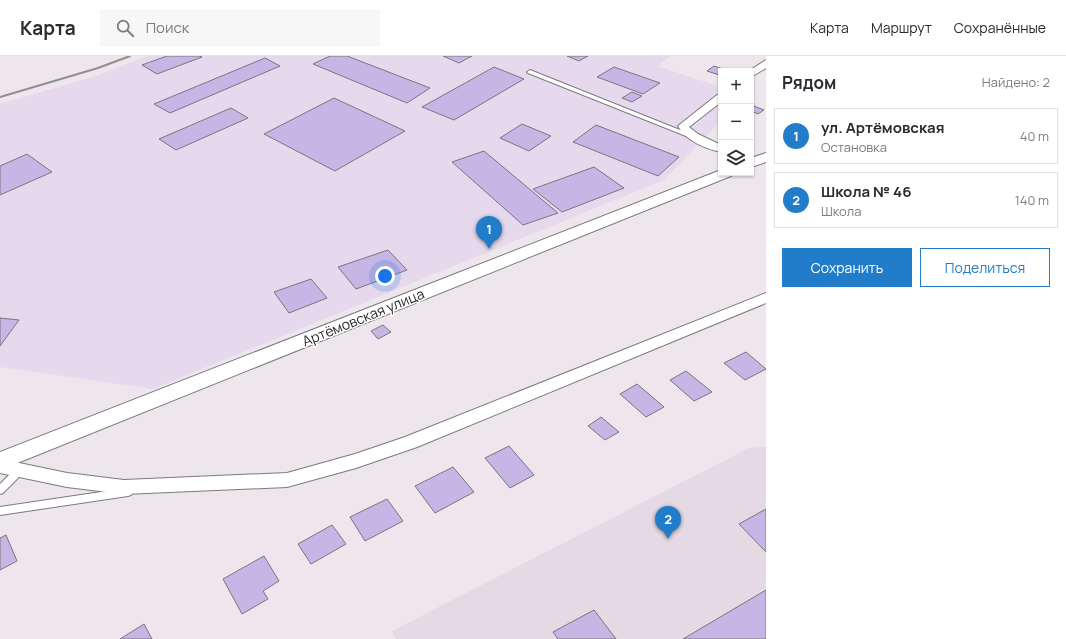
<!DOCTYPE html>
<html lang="ru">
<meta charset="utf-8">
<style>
body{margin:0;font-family:Manrope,sans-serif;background:#f7f7f7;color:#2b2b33}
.controls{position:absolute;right:12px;top:12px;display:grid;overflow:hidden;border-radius:0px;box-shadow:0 1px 3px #0004}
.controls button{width:36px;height:36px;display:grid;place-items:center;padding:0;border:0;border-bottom:1px solid #e1e1e2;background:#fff;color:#2b2b33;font:20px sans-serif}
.you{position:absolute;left:385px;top:220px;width:14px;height:14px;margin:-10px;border:3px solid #fff;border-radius:50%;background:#1a73e8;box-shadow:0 0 0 6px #1a73e833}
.badge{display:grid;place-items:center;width:26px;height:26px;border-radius:50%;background:#217cc9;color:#fff;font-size:13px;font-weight:700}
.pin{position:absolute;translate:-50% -33px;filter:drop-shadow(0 1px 2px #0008)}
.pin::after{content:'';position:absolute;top:21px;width:14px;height:12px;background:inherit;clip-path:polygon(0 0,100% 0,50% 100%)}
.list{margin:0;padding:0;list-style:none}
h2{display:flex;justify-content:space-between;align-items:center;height:52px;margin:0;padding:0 16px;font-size:17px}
h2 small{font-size:13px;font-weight:400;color:#7c7c81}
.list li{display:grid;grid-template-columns:26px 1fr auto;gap:12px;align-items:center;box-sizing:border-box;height:56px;margin:0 8px 8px;padding:0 8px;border:1px solid #e1e1e2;border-radius:0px}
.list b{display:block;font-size:15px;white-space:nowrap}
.list p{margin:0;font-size:13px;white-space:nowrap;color:#7c7c81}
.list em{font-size:13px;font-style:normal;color:#7c7c81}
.actions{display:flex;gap:8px;padding:12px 16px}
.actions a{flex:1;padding:9px 0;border:1px solid #217cc9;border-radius:0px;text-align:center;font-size:14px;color:#217cc9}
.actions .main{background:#217cc9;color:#fff}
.icon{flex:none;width:22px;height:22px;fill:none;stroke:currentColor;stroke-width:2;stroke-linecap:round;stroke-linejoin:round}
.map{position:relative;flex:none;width:766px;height:583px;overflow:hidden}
header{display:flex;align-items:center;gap:24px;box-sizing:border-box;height:56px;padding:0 20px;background:#fff;border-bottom:1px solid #e1e1e2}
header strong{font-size:19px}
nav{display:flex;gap:22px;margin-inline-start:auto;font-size:14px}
.search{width:280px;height:36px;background:#f7f7f7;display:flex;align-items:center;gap:10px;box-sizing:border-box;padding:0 14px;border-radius:0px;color:#7c7c81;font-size:15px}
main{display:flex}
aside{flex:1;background:#fff}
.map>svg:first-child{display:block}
.industrial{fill:#e6d9ed}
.built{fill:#e5d9e4}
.building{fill:#c6b6e5;stroke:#79777d}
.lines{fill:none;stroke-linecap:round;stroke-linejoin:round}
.service-casing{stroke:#7f797e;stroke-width:2}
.minor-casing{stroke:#7f797e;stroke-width:2}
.tertiary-casing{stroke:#7f797e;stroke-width:2}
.service{fill:#fff;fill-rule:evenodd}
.minor{fill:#fff;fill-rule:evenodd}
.tertiary{fill:#fff;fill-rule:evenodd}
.rail{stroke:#928d91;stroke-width:2}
.labels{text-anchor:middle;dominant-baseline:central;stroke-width:3;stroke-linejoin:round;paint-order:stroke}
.street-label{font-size:14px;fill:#2a282a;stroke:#fff}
</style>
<header>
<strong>Карта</strong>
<div class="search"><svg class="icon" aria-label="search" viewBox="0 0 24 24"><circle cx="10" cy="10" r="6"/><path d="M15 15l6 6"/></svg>Поиск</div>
<nav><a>Карта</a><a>Маршрут</a><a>Сохранённые</a></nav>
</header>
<main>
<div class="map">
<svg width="766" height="583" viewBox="0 0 766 583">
<rect width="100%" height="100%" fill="#ede6ec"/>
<path class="industrial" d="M147 0H671L657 10 721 31V65L664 124 153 333 0 311V48L102 18Z"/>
<path class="built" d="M766 391V583H396L392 575 749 392Z"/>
<g class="building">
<path d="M167 0H199L202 1 157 18 142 9Z"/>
<path d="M330 0H347L430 32 407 47 313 8Z"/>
<path d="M443 0H472L459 7Z"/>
<path d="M567 0H588L579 5Z"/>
<path d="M265 2 280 10 170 57 154 48Z"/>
<path d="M714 10 726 14 721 15V18L719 19 707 15Z"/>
<path d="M494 11 524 23 454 64 422 51Z"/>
<path d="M614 11 660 27 643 38 597 21Z"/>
<path d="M632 36 642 40 632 46 622 42Z"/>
<path d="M334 42 405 75 335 115 264 78Z"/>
<path d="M751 49 764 54 758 58 751 55Z"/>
<path d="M231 52 248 62 176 94 159 83Z"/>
<path d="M522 68 551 80 529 95 500 82Z"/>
<path d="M596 69 679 101 658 120 573 86Z"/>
<path d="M484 95 558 157 523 169 452 106Z"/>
<path d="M27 98 52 116 0 139V110Z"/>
<path d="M594 111 624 132 562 156 533 133Z"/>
<path d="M388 194 407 214 356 233 338 211Z"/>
<path d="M311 223 327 242 289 257 274 236Z"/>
<path d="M0 262 19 264 0 290Z"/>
<path d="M383 269 391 276 378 283 371 275Z"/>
<path d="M746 296 766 313 745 324 724 307Z"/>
<path d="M686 315 712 336 694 345 670 324Z"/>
<path d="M637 328 664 351 646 361 620 338Z"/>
<path d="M601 361 619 376 605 384 588 370Z"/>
<path d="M509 390 534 419 510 432 485 402Z"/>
<path d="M453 411 474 436 435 457 415 430Z"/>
<path d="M387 443 403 465 365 485 350 461Z"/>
<path d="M766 453V496L739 468Z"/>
<path d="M332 469 346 488 311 508 298 488Z"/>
<path d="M6 479 17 505 0 514V482Z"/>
<path d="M264 500 279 525 263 535 268 543 242 558 223 523Z"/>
<path d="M766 534V583H683Z"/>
<path d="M594 554 616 583H558L553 576Z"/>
<path d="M144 568 152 583H120Z"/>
</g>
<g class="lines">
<defs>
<g id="service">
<path d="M530 14 695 80 696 81 693 83 691 82 528 17 527 16Z"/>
<path d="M20 410 23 411 25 414 23 417 3 437 0 438V428L17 411Z"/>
<path d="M128 432 131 433 133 436 131 439 128 440 0 459V451Z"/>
</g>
<g id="minor">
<path d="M766 4V12L751 21V15H749Z"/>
<path d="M721 38V46L689 71 698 78 721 89V96C706 93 685 84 678 70L717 39Z"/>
<path d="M766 237V247L417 391 356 412 287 431 124 438 67 431 0 417V403L67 417 124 424 287 417 355 398 405 381Z"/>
</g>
<g id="tertiary">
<path d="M766 97V106L751 111V102Z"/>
<path d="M721 114V117H733L731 120 0 414V396Z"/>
</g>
</defs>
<use href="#service" class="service-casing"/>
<use href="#minor" class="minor-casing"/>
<use href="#tertiary" class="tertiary-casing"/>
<use href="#service" class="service"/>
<use href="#minor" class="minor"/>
<use href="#tertiary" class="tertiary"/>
<path class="rail" d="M0 41 98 12 130 0"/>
</g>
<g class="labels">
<g class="street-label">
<text transform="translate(363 261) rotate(-22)">Артёмовская улица</text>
</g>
</g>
</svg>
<div class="controls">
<button>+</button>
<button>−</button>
<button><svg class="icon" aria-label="layers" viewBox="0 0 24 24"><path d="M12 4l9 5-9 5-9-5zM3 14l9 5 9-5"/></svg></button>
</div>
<div class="you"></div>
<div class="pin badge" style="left:489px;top:193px">1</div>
<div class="pin badge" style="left:668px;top:483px">2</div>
</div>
<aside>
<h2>Рядом<small>Найдено: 2</small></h2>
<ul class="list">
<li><span class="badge">1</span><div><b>ул. Артёмовская</b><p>Остановка</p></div><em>40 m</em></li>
<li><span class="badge">2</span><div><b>Школа № 46</b><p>Школа</p></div><em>140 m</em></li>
</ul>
<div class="actions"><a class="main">Сохранить</a><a>Поделиться</a></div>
</aside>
</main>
